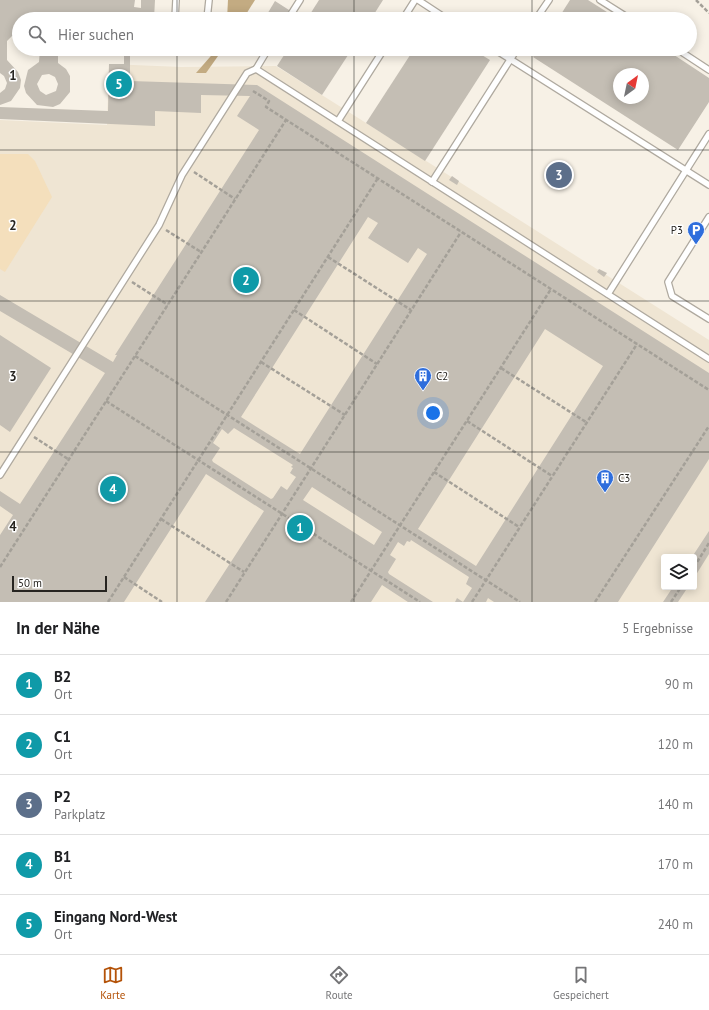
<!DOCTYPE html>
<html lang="de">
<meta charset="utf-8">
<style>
body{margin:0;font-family:"PT Sans",sans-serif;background:#f2f2f2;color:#202124}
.controls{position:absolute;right:12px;bottom:12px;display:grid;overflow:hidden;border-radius:4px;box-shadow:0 2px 10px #0003}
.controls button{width:36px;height:36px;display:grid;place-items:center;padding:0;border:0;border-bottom:1px solid #e0e0e0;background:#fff;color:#202124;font:20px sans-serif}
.compass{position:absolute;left:613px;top:68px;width:36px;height:36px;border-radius:50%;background:#fff;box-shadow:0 2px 10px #0003;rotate:33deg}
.scale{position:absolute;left:12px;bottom:10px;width:95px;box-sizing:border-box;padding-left:4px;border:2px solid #262420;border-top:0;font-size:11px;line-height:14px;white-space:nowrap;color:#262420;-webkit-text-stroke:3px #fff;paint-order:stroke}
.you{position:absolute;left:433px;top:413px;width:14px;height:14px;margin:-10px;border:3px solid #fff;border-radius:50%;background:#1a73e8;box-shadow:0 0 0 6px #1a73e833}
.badge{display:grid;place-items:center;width:26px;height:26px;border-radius:50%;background:#b45309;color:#fff;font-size:13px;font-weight:700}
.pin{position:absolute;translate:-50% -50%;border:2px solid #fff;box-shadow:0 1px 4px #0006}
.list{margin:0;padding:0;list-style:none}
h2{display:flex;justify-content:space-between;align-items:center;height:52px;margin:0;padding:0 16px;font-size:17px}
h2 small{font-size:13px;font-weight:400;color:#757577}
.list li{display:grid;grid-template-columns:26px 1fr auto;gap:12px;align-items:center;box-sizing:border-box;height:60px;padding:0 16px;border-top:1px solid #e0e0e0}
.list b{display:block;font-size:15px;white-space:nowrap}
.list p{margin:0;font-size:13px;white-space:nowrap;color:#757577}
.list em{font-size:13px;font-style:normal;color:#757577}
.icon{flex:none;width:22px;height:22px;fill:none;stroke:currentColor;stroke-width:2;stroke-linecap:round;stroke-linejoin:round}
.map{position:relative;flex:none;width:709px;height:602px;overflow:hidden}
.search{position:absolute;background:#fff;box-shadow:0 2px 10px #0003;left:12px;right:12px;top:12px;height:44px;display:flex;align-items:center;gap:10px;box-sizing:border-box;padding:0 14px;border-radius:22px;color:#757577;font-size:15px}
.sheet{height:352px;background:#fff}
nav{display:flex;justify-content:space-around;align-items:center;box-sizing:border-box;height:56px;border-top:1px solid #e0e0e0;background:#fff;font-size:11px;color:#757577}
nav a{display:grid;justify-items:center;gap:2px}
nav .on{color:#b45309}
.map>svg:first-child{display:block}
.built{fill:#efe5d3;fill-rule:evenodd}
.green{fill:#f4dfbc}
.forest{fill:#c3ab82}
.building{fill:#c4beb4;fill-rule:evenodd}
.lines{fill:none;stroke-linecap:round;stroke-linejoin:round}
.service-casing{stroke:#afa99f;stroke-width:8}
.path{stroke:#a4a098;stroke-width:2.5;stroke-dasharray:4 2;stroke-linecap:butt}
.service{stroke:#fff;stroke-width:5.5}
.grid{fill:none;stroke:#262420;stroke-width:1;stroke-opacity:0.55}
.labels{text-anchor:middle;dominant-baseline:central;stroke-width:3;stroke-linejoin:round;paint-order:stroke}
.poi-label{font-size:11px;fill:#262420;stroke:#fff;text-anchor:start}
.grid-label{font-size:13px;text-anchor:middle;font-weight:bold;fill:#262420;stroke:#fff;stroke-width:3;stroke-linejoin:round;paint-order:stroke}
</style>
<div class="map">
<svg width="709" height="602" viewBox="0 0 709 602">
<rect width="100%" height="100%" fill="#f7f1e6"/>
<path class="built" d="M109 64 181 67 276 66 709 340V602H0V120L107 125ZM664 557H694V587H664Z"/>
<path class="green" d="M0 154H28L35 161 52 197 5 272 0 269Z"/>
<g class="forest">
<path d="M228 0H255L243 19H227Z"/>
<path d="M217 49H223L206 73H196Z"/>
</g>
<g class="building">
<path d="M0 0H135L134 7 141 8V0H155L154 19H19V36H12L7 41V60L18 72 21 80 20 88 11 101 0 105V93L5 89 7 83 4 76 0 73Z"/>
<path d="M319 0H383L371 19H307Z"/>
<path d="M570 0H588L618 19H558Z"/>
<path d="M275 1 303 19H271L266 16Z"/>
<path d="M40 49H58V63L66 69 70 76V92L60 104 53 107 37 105 26 93 24 86 28 70 39 62ZM49 74 55 77 58 84 56 91 46 95 40 91 37 84 42 75Z"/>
<path d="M124 49H130V81L257 85 709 373V459L618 602H494L488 598 486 602H455L457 598 463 602 472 588 466 584 469 577 411 540 410 542 407 541 404 546 398 542 390 555 396 559 388 572 389 574 433 602H408L382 585 371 602H205L264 511 206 474 124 602H0V535L13 515 0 506V491L20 504 105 373 0 311V295L113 362 117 355H115L259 130 237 116 250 96 201 95V113L155 111V126L0 119V107L108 111 109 64H124ZM368 217 378 223 368 238 408 263 418 248 427 254 300 454 241 417ZM545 329 603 366 476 566 418 529ZM234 428 293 465 291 467 293 468 290 473 296 477 287 490 281 486 273 498 271 499 213 462 212 460 220 448 213 443 222 429 228 434ZM312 487 382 532 374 545 303 500Z"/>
<path d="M288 49H352L322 95 277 66Z"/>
<path d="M414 49H472L490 60 425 161 366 123Z"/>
<path d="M538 49H665L709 78V102L678 150 533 57ZM619 74H643V98H619Z"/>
<path d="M452 176 459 181 457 185 449 180Z"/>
<path d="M599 269 607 273 604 277 597 272Z"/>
<path d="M0 335 51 368 10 432 0 425Z"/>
<path d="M709 531V554L694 578V557H692Z"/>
<path d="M673 587H688L678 602H663Z"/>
</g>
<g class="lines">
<defs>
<g id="service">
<path d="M418 0 447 19"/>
<path d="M600 0 630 19"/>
<path d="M175 19 176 0"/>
<path d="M207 19 209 0"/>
<path d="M288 19 300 0"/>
<path d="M403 19 415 0"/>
<path d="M536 19 549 0"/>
<path d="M268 49 256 69 709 359"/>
<path d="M494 49 709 185"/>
<path d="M677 49 709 70"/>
<path d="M338 121 384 49"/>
<path d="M432 182 517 49"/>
<path d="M709 217 668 282 672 296 709 319"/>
<path d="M608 294 709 134"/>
<path d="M0 475 159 225 182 175 247 73 256 69"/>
</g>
</defs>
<use href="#service" class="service-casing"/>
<g class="path">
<path d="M696 0 709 13"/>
<path d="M253 91 269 101 266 107 709 390"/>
<path d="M194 172 235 199"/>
<path d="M166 230 201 252"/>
<path d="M328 257 411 310"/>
<path d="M132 282 168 305"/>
<path d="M294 310 377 364"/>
<path d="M135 356 520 602"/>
<path d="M261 362 345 415"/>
<path d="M501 368 586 422"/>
<path d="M106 401 420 602"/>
<path d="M467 421 552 476"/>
<path d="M34 437 68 459"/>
<path d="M434 472 519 527"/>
<path d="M161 519 244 572"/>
<path d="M0 567 286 120"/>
<path d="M694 567 709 543"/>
<path d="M124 577 162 602"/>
<path d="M108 602 378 178"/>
<path d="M226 602 461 232"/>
<path d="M351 602 551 289"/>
<path d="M472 602 637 344"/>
<path d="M595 602 709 426"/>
<path d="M671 602 681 587"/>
</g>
<use href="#service" class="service"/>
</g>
<path class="grid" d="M177 0V19M354 0V19M532 0V19M177 49V602M354 49V602M532 49V602M0 150H709M0 301H709M0 452H709"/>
<defs>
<symbol id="parking-pin" viewBox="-11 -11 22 30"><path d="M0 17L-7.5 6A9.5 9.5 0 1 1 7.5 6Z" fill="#2f6edc" stroke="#fff"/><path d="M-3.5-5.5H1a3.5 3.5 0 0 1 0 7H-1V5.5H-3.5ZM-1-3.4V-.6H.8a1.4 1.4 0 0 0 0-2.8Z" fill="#fff"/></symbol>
<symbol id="building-pin" viewBox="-11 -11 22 30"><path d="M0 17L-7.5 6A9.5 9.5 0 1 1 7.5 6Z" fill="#2f6edc" stroke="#fff"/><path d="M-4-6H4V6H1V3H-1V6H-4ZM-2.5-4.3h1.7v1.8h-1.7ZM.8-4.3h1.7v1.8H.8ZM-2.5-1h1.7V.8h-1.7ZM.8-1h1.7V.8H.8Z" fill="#fff"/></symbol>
</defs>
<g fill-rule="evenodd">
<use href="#parking-pin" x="686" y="220" width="20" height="27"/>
<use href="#building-pin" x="413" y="366" width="20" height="27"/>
<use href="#building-pin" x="595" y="468" width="20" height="27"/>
</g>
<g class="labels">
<g class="poi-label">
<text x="683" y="230" text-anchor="end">P3</text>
<text x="436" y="376">C2</text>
<text x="618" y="478">C3</text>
</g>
</g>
<g class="grid-label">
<text x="13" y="80">1</text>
<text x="13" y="230">2</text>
<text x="13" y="381">3</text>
<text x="13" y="531">4</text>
</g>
</svg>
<div class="controls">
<button><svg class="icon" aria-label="layers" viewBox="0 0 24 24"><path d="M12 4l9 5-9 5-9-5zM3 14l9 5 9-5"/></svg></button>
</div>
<svg class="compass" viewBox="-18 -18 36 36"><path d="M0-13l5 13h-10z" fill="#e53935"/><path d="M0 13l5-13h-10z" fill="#757577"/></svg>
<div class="scale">50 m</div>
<div class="you"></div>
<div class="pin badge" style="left:300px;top:528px;background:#0f9aa8">1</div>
<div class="pin badge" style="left:246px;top:280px;background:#0f9aa8">2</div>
<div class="pin badge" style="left:559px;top:175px;background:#5c6f8a">3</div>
<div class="pin badge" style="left:113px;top:489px;background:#0f9aa8">4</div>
<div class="pin badge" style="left:119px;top:84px;background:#0f9aa8">5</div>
<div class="search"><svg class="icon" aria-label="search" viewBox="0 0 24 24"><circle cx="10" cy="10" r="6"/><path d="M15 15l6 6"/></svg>Hier suchen</div>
</div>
<section class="sheet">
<h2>In der Nähe<small>5 Ergebnisse</small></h2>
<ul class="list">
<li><span class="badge" style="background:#0f9aa8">1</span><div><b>B2</b><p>Ort</p></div><em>90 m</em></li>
<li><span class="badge" style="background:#0f9aa8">2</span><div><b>C1</b><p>Ort</p></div><em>120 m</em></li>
<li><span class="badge" style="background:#5c6f8a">3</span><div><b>P2</b><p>Parkplatz</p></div><em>140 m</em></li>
<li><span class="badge" style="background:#0f9aa8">4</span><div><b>B1</b><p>Ort</p></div><em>170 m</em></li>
<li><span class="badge" style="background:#0f9aa8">5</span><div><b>Eingang Nord-West</b><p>Ort</p></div><em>240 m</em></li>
</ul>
</section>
<nav>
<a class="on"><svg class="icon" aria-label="map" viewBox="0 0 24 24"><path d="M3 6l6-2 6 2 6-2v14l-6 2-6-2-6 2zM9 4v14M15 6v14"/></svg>Karte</a>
<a><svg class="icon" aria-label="directions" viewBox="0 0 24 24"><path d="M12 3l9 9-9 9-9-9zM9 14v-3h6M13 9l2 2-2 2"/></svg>Route</a>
<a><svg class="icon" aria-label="saved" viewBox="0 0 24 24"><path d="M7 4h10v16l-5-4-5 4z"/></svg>Gespeichert</a>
</nav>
